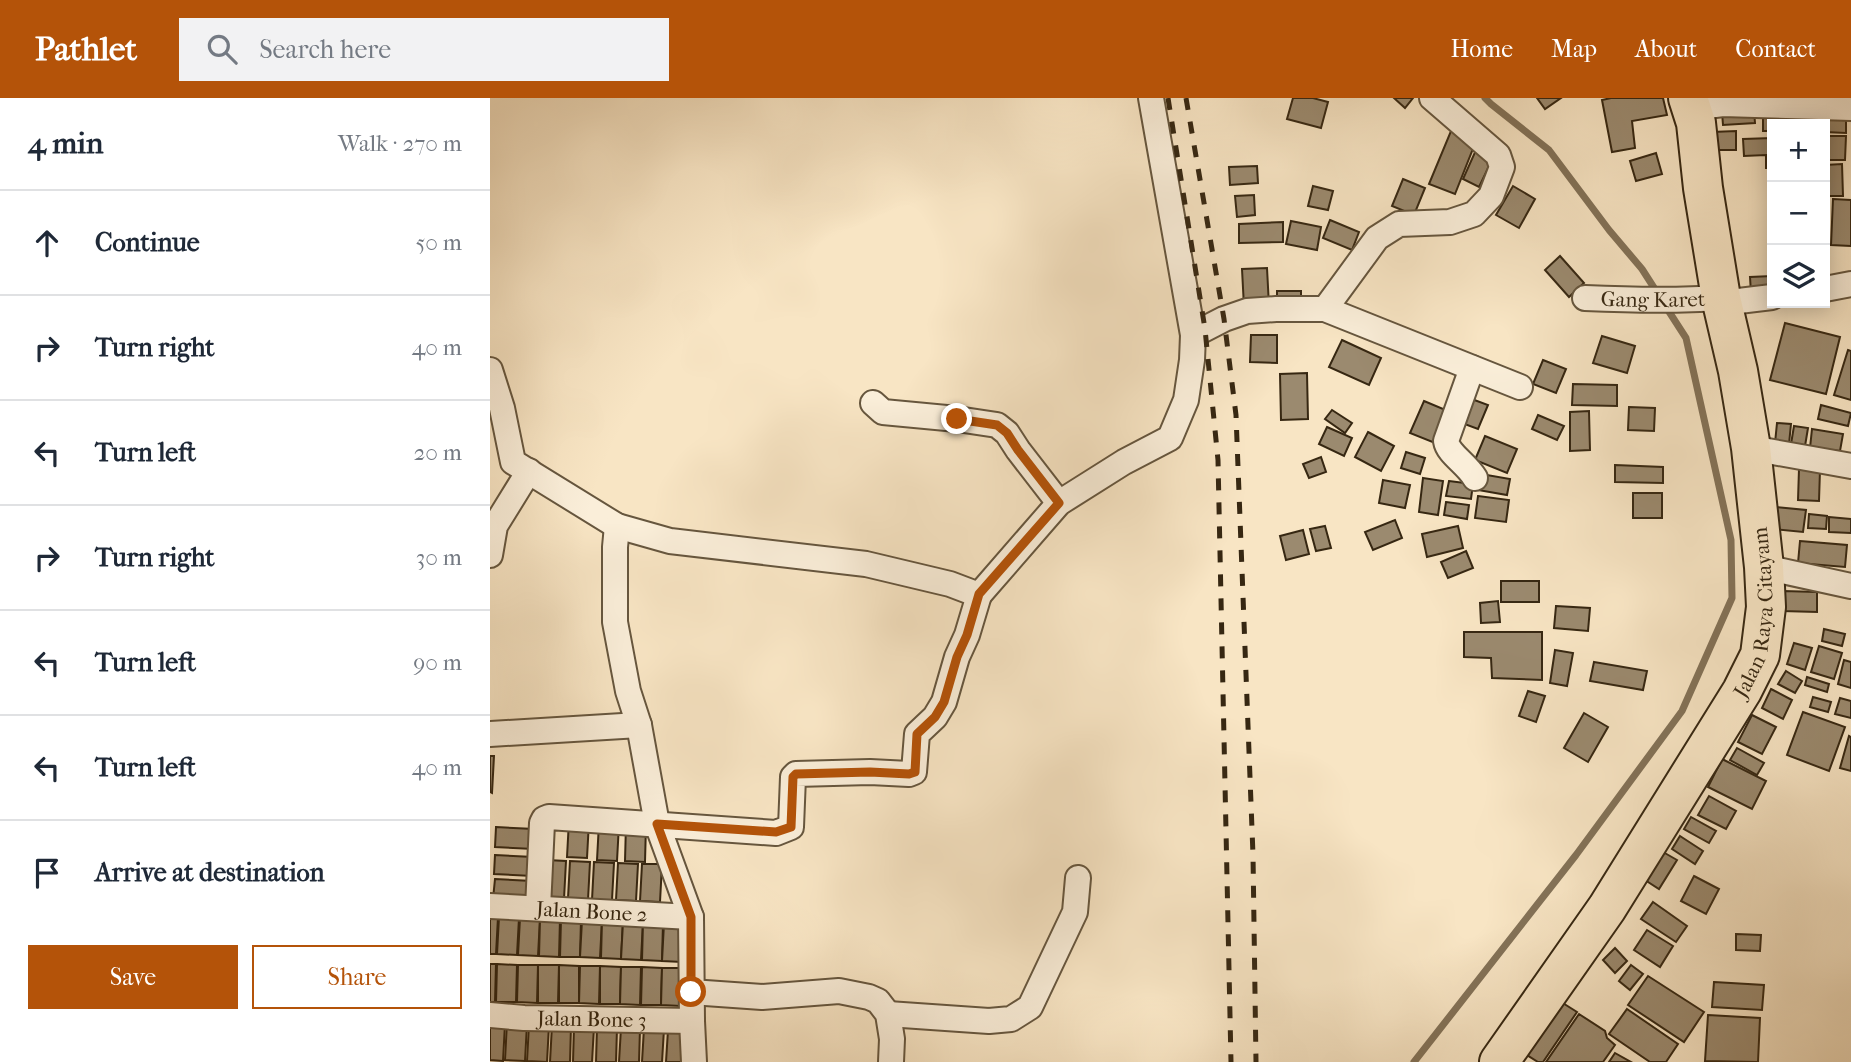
<!DOCTYPE html>
<meta charset="utf-8">
<style>
body{margin:0;font-family:"IM FELL French Canon",serif;background:#f2f2f3;color:#1f2937}
.controls{position:absolute;right:21px;top:21px;display:grid;overflow:hidden;border-radius:0px;box-shadow:0 4px 18px #0003}
.controls button{width:63px;height:63px;display:grid;place-items:center;padding:0;border:0;border-bottom:2px solid #e0e1e3;background:#fff;color:#1f2937;font:35px sans-serif}
.stop{position:absolute;width:21px;height:21px;margin:-16px;border:5px solid #b45309;border-radius:50%;background:#fff}
.stop.end{background:#b45309;border-color:#fff;box-shadow:0 2px 7px #0008}
.list{margin:0;padding:0;list-style:none}
h2{display:flex;justify-content:space-between;align-items:center;height:91px;margin:0;padding:0 28px;font-size:30px}
h2 small{font-size:23px;font-weight:400;color:#747a83}
.list li{display:grid;grid-template-columns:46px 1fr auto;gap:21px;align-items:center;box-sizing:border-box;height:105px;padding:0 28px;border-top:2px solid #e0e1e3}
.list b{display:block;font-size:26px;white-space:nowrap}
.list em{font-size:23px;font-style:normal;color:#747a83}
.actions{display:flex;gap:14px;padding:21px 28px}
.actions a{flex:1;padding:16px 0;border:2px solid #b45309;border-radius:0px;text-align:center;font-size:24px;color:#b45309}
.actions .main{background:#b45309;color:#fff}
.icon{flex:none;width:38px;height:38px;fill:none;stroke:currentColor;stroke-width:2;stroke-linecap:round;stroke-linejoin:round}
.map{position:relative;flex:none;width:1361px;height:964px;overflow:hidden}
header{display:flex;align-items:center;gap:42px;box-sizing:border-box;height:98px;padding:0 35px;background:#b45309;color:#fff}
header strong{font-size:33px}
nav{display:flex;gap:38px;margin-inline-start:auto;font-size:24px}
.search{width:490px;height:63px;background:#f2f2f3;display:flex;align-items:center;gap:18px;box-sizing:border-box;padding:0 24px;border-radius:0px;color:#747a83;font-size:26px}
main{display:flex}
aside{flex:1;background:#fff}
.map>svg:first-child{display:block}
.lines{fill:none;stroke-linecap:round;stroke-linejoin:round}
.stream{stroke:#837258;stroke-width:7}
.building{fill:#9b8a6f;stroke:#362712;stroke-width:2}
.minor-casing{stroke:#66563e;stroke-width:28}
.primary-casing{stroke:#362712;stroke-width:42}
.minor{stroke:#faeed9;stroke-width:24}
.primary{stroke:#f8e5c4;stroke-width:38}
.rail{stroke:#362712;stroke-width:5;stroke-dasharray:12 12;stroke-linecap:butt}
.route{stroke:#b45309;stroke-width:9}
.labels{text-anchor:middle;dominant-baseline:central;stroke-width:6;stroke-linejoin:round;paint-order:stroke}
.street-label{font-size:21px;fill:#362712;stroke:#faeed9}
</style>
<header>
<strong>Pathlet</strong>
<div class="search"><svg class="icon" aria-label="search" viewBox="0 0 24 24"><circle cx="10" cy="10" r="6"/><path d="M15 15l6 6"/></svg>Search here</div>
<nav><a>Home</a><a>Map</a><a>About</a><a>Contact</a></nav>
</header>
<main>
<aside>
<h2>4 min<small>Walk · 270 m</small></h2>
<ul class="list">
<li><svg class="icon" aria-label="ahead" viewBox="0 0 24 24"><path d="M12 20V5M6 11l6-6 6 6"/></svg><div><b>Continue</b></div><em>50 m</em></li>
<li><svg class="icon" aria-label="right" viewBox="0 0 24 24"><path d="M7 20v-9h11M14 6l5 5-5 5"/></svg><div><b>Turn right</b></div><em>40 m</em></li>
<li><svg class="icon" aria-label="left" viewBox="0 0 24 24"><path d="M17 20v-9H6M10 6l-5 5 5 5"/></svg><div><b>Turn left</b></div><em>20 m</em></li>
<li><svg class="icon" aria-label="right" viewBox="0 0 24 24"><path d="M7 20v-9h11M14 6l5 5-5 5"/></svg><div><b>Turn right</b></div><em>30 m</em></li>
<li><svg class="icon" aria-label="left" viewBox="0 0 24 24"><path d="M17 20v-9H6M10 6l-5 5 5 5"/></svg><div><b>Turn left</b></div><em>90 m</em></li>
<li><svg class="icon" aria-label="left" viewBox="0 0 24 24"><path d="M17 20v-9H6M10 6l-5 5 5 5"/></svg><div><b>Turn left</b></div><em>40 m</em></li>
<li><svg class="icon" aria-label="arrive" viewBox="0 0 24 24"><path d="M6 21V4h12l-3 4 3 4H6"/></svg><div><b>Arrive at destination</b></div></li>
</ul>
<div class="actions"><a class="main">Save</a><a>Share</a></div>
</aside>
<div class="map">
<svg width="1361" height="964" viewBox="0 0 1361 964">
<rect width="100%" height="100%" fill="#f8e5c4"/>
<filter id="stains"><feTurbulence type="fractalNoise" baseFrequency=".00286" numOctaves="4"/><feColorMatrix values="0 0 0 0 .2 0 0 0 0 .09 0 0 0 0 .02 0 0 0 .5 -.17"/></filter>
<radialGradient id="worn" r=".72"><stop offset=".6" stop-color="#630" stop-opacity="0"/><stop offset="1" stop-color="#630" stop-opacity=".3"/></radialGradient>
<g class="lines">
<g class="stream">
<path d="M995 0 1001 6 1059 52 1119 132 1152 171 1168 196"/>
<path d="M924 964 1086 757 1192 613 1242 500 1241 442 1196 240 1176 209"/>
</g>
</g>
<g class="building">
<path d="M803 0H823L838 4 831 30 797 21Z"/>
<path d="M904 0H923L915 10Z"/>
<path d="M1047 0H1071L1055 11Z"/>
<path d="M1121 0H1173L1177 17 1142 23 1145 50 1122 54 1112 2Z"/>
<path d="M1264 12 1265 25 1233 27 1232 14Z"/>
<path d="M1273 15H1287V26H1282V33H1273Z"/>
<path d="M1325 20 1356 21V35L1335 34V26H1325Z"/>
<path d="M961 33 986 43 965 96 939 86Z"/>
<path d="M1246 33V52H1223L1222 34Z"/>
<path d="M1339 38H1356L1355 62H1339Z"/>
<path d="M1282 40V70H1276V57L1254 58 1253 41Z"/>
<path d="M986 52 1003 60 989 89 973 81Z"/>
<path d="M1166 55 1172 76 1146 83 1140 63Z"/>
<path d="M1352 66 1353 98H1335V67Z"/>
<path d="M767 68 768 85 740 87 739 69Z"/>
<path d="M913 81 935 90 924 117 902 108Z"/>
<path d="M823 88 843 93 838 112 818 108Z"/>
<path d="M1023 88 1045 101 1029 130 1006 117Z"/>
<path d="M764 97 765 117 747 119 745 98Z"/>
<path d="M1343 101 1361 102V148L1341 147Z"/>
<path d="M840 122 869 134 862 152 833 140Z"/>
<path d="M801 123 831 129 827 152 796 146Z"/>
<path d="M793 124V144L749 145V126Z"/>
<path d="M1070 158 1094 185 1079 199 1055 172Z"/>
<path d="M777 170 779 208 754 209 752 171Z"/>
<path d="M1282 178V195H1261L1260 179Z"/>
<rect x="787" y="193" width="24" height="14"/>
<path d="M1295 225 1350 239 1336 296 1280 282Z"/>
<path d="M761 237H787V265L760 264Z"/>
<path d="M1112 238 1145 248 1137 275 1103 265Z"/>
<path d="M852 242 891 260 879 287 839 269Z"/>
<path d="M1358 252 1361 253V302L1344 297Z"/>
<path d="M1053 262 1076 271 1066 295 1043 286Z"/>
<path d="M817 275 818 321 791 322 790 276Z"/>
<path d="M1083 286 1127 287V308L1082 307Z"/>
<path d="M979 300 998 307 988 331 969 324Z"/>
<path d="M934 303 958 313 945 345 920 335Z"/>
<path d="M1331 307 1361 315 1358 328 1328 321Z"/>
<path d="M1139 309 1165 310 1164 333 1138 332Z"/>
<path d="M842 312 862 325 855 335 835 321Z"/>
<path d="M1099 313 1100 352 1080 353V314Z"/>
<path d="M1048 317 1074 328 1067 342 1042 331Z"/>
<path d="M1287 325 1301 326 1299 346 1285 345Z"/>
<path d="M1304 328 1318 330 1315 348 1301 346Z"/>
<path d="M837 329 862 340 854 358 829 346Z"/>
<path d="M1322 331 1353 336 1350 353 1320 350Z"/>
<path d="M878 334 904 348 891 373 865 359Z"/>
<path d="M995 338 1027 351 1017 375 985 362Z"/>
<path d="M916 354 935 360 930 376 911 370Z"/>
<path d="M831 359 836 374 819 380 813 366Z"/>
<path d="M1125 367 1173 369V385L1125 384Z"/>
<path d="M1309 371 1330 372 1329 403 1308 402Z"/>
<path d="M991 376 1020 381 1017 397 988 392Z"/>
<path d="M933 380 953 383 948 417 929 414Z"/>
<path d="M893 382 920 387 915 410 889 405Z"/>
<path d="M959 383 983 386 981 401 956 398Z"/>
<rect x="1143" y="395" width="29" height="25"/>
<path d="M988 398 1019 402 1016 424 985 420Z"/>
<path d="M956 404 979 407 977 421 954 417Z"/>
<path d="M1286 409 1316 412 1313 434 1284 431Z"/>
<path d="M1319 416 1337 418 1336 431 1318 430Z"/>
<path d="M1339 419 1361 421V435L1339 434Z"/>
<path d="M905 422 912 440 883 452 875 434Z"/>
<path d="M835 428 841 450 826 453 820 431Z"/>
<path d="M968 428 973 450 937 459 932 436Z"/>
<path d="M813 432 819 456 796 462 790 438Z"/>
<path d="M1310 443 1357 447 1355 469 1308 465Z"/>
<path d="M976 453 983 470 958 480 951 464Z"/>
<rect x="1011" y="483" width="38" height="21"/>
<path d="M1293 493 1327 494V514L1292 513Z"/>
<path d="M1008 503 1010 524 991 525 990 505Z"/>
<path d="M1066 508 1100 510 1098 533 1064 530Z"/>
<path d="M1334 531 1355 536 1352 548 1332 543Z"/>
<path d="M974 534H1052V582L1002 580 1001 560 974 559Z"/>
<path d="M1304 545 1322 550 1315 572 1297 566Z"/>
<path d="M1329 548 1352 555 1344 581 1321 574Z"/>
<path d="M1065 552 1083 555 1077 588 1060 585Z"/>
<path d="M1354 562 1361 564V590L1348 586Z"/>
<path d="M1104 564 1157 573 1153 592 1100 583Z"/>
<path d="M1296 573 1312 583 1305 595 1288 586Z"/>
<path d="M1317 579 1339 586 1337 594 1315 587Z"/>
<path d="M1281 591 1302 602 1293 621 1272 610Z"/>
<path d="M1038 593 1055 598 1046 624 1029 618Z"/>
<path d="M1323 599 1341 604 1338 614 1320 609Z"/>
<path d="M1350 600 1361 603V620L1345 616Z"/>
<path d="M1313 614 1355 629 1339 673 1297 657Z"/>
<path d="M1094 615 1118 629 1098 664 1074 650Z"/>
<path d="M1262 617 1286 629 1272 656 1248 644Z"/>
<path d="M1359 638 1361 639V673L1350 670Z"/>
<path d="M1247 650 1274 665 1267 677 1240 662Z"/>
<path d="M0 658H4L2 695 0 694Z"/>
<path d="M1232 661 1276 683 1262 711 1218 689Z"/>
<path d="M1219 698 1246 713 1236 731 1208 717Z"/>
<path d="M1201 719 1226 733 1219 745 1194 731Z"/>
<path d="M79 722 99 723 97 760 77 759Z"/>
<path d="M109 725 129 726 127 763 107 762Z"/>
<path d="M136 726 156 727 155 764 135 763Z"/>
<path d="M6 729 44 731 43 751 5 749Z"/>
<path d="M1190 738 1213 753 1205 766 1182 751Z"/>
<path d="M1173 754 1187 762 1169 791 1155 782Z"/>
<path d="M5 757 43 759 42 778 4 776Z"/>
<path d="M57 762 76 763 74 801 55 800Z"/>
<path d="M80 763 100 764 98 802 78 800Z"/>
<path d="M104 764 124 765 122 802H102Z"/>
<path d="M128 765 148 766 146 803 126 802Z"/>
<path d="M152 766H172L170 804 150 803Z"/>
<path d="M1204 778 1229 791 1216 816 1191 803Z"/>
<path d="M5 781 42 783 41 803 3 801Z"/>
<path d="M1163 804 1197 828 1186 844 1151 821Z"/>
<path d="M0 818 8 819 6 856H0Z"/>
<path d="M9 819 29 820 27 857 7 856Z"/>
<path d="M30 820 50 821 48 858 28 857Z"/>
<path d="M50 821H70L69 859 49 858Z"/>
<path d="M71 821 91 822 90 859H70Z"/>
<path d="M92 822H112L110 860 90 859Z"/>
<path d="M112 822 133 823 131 861 111 860Z"/>
<path d="M133 824H153L151 862 131 861Z"/>
<path d="M153 824 173 825 172 863 152 862Z"/>
<path d="M174 825 193 826 192 864 172 863Z"/>
<path d="M1157 832 1183 848 1170 869 1144 852Z"/>
<path d="M1246 836 1271 837 1270 853 1246 852Z"/>
<path d="M1125 850 1137 863 1125 875 1113 862Z"/>
<path d="M0 866H6L5 904H0Z"/>
<path d="M7 866 27 867 26 904H6Z"/>
<path d="M28 867H48L47 905 27 904Z"/>
<path d="M48 867H69L68 905H48Z"/>
<path d="M69 867 89 868V905H69Z"/>
<path d="M1141 867 1153 876 1140 892 1129 883Z"/>
<path d="M90 868H110L109 906 89 905Z"/>
<path d="M110 868 131 869 130 906H110Z"/>
<path d="M131 869H151L150 907 130 906Z"/>
<path d="M152 869 172 870 171 907H151Z"/>
<path d="M172 870H192L191 908 171 907Z"/>
<path d="M1158 878 1214 914 1194 944 1138 907Z"/>
<path d="M1224 884 1274 887 1272 912 1222 909Z"/>
<path d="M1068 902 1087 914 1053 964H1048L1032 954Z"/>
<path d="M1137 911 1188 946 1176 964H1160L1119 936Z"/>
<path d="M1089 916 1115 933 1117 940 1125 947 1113 964H1056Z"/>
<path d="M1218 917 1270 920 1268 964 1215 963Z"/>
<path d="M17 924 37 926 35 963 15 962Z"/>
<path d="M0 925 15 926 13 963 0 962Z"/>
<path d="M39 926 59 927 57 964 37 963Z"/>
<path d="M62 927 81 928 80 964H60Z"/>
<path d="M84 928 104 929 102 964H83Z"/>
<path d="M107 929 127 930 126 964H106Z"/>
<path d="M131 930 150 931 149 964H129Z"/>
<path d="M154 930 174 931 172 964H152Z"/>
<path d="M178 932 197 933 196 964H176Z"/>
<path d="M1125 955 1141 964H1119Z"/>
</g>
<g class="lines">
<defs>
<g id="minor">
<path d="M661 0 703 237"/>
<path d="M1201 10 1233 6 1361 10"/>
<path d="M1335 191 1361 186"/>
<path id="s1" d="M1095 200C1140 202 1185 203 1231 200"/>
<path d="M1232 205 1282 199"/>
<path d="M835 211 887 140 909 126 960 124 984 116 1001 98 1012 69 1008 57 942 0"/>
<path d="M982 270 956 343C958 356 976 365 985 380"/>
<path d="M0 272 12 310 23 364 127 428 180 443 376 466 460 486 489 497 569 405 634 364 680 340 696 302 702 262 703 237 734 221 757 213 786 211H835L1030 289"/>
<path d="M383 305 393 314 467 321 507 327 517 335 528 352 569 405"/>
<path d="M1261 350 1361 368"/>
<path d="M127 428 125 449V524L138 593 149 627 167 726 201 819 202 923 204 964"/>
<path d="M0 457 5 428 39 373"/>
<path d="M1274 469 1361 488"/>
<path d="M0 636 149 627"/>
<path id="s2" d="M0 808 201 819"/>
<path d="M48 810 52 725 54 721 59 719 286 735 301 729 303 679 306 676 380 674 419 676 424 674 427 636 445 619 454 604 467 559 477 537 489 497"/>
<path d="M201 894 272 899 349 893 379 899 388 903 398 916 402 941 401 964"/>
<path d="M398 916 499 923 521 921 540 909 585 814 588 780"/>
<path id="s3" d="M0 917 34 920 202 923"/>
</g>
<g id="primary">
<path id="s4" d="M1009 964 1117 810 1252 593 1270 557 1276 509 1274 469 1261 350 1248 273 1231 200 1213 90 1206 25 1198 0"/>
</g>
</defs>
<use href="#minor" class="minor-casing"/>
<use href="#primary" class="primary-casing"/>
<use href="#minor" class="minor"/>
<use href="#primary" class="primary"/>
<g class="rail">
<path d="M678 0 715 231 728 362 741 964"/>
<path d="M696 0 734 221 746 317 763 757 766 964"/>
</g>
</g>
<g class="lines">
<path class="route" d="M201 894V819L167 726 286 734 301 729 303 679 306 676 380 674 419 676 425 674 427 636 445 619 454 604 467 559 477 537 489 496 569 405 528 352 517 335 507 327 467 321"/>
</g>
<g class="labels">
<g class="street-label">
<text stroke="none"><textPath href="#s1" startOffset="68">Gang Karet</textPath></text>
<text stroke="none"><textPath href="#s4" startOffset="525">Jalan Raya Citayam</textPath></text>
<text stroke="none"><textPath href="#s2" startOffset="102">Jalan Bone 2</textPath></text>
<text stroke="none"><textPath href="#s3" startOffset="102">Jalan Bone 3</textPath></text>
</g>
</g>
<rect width="100%" height="100%" filter="url(#stains)"/>
<rect width="100%" height="100%" fill="url(#worn)"/>
</svg>
<div class="controls">
<button>+</button>
<button>−</button>
<button><svg class="icon" aria-label="layers" viewBox="0 0 24 24"><path d="M12 4l9 5-9 5-9-5zM3 14l9 5 9-5"/></svg></button>
</div>
<div class="stop" style="left:201px;top:894px"></div>
<div class="stop end" style="left:467px;top:321px"></div>
</div>
</main>
